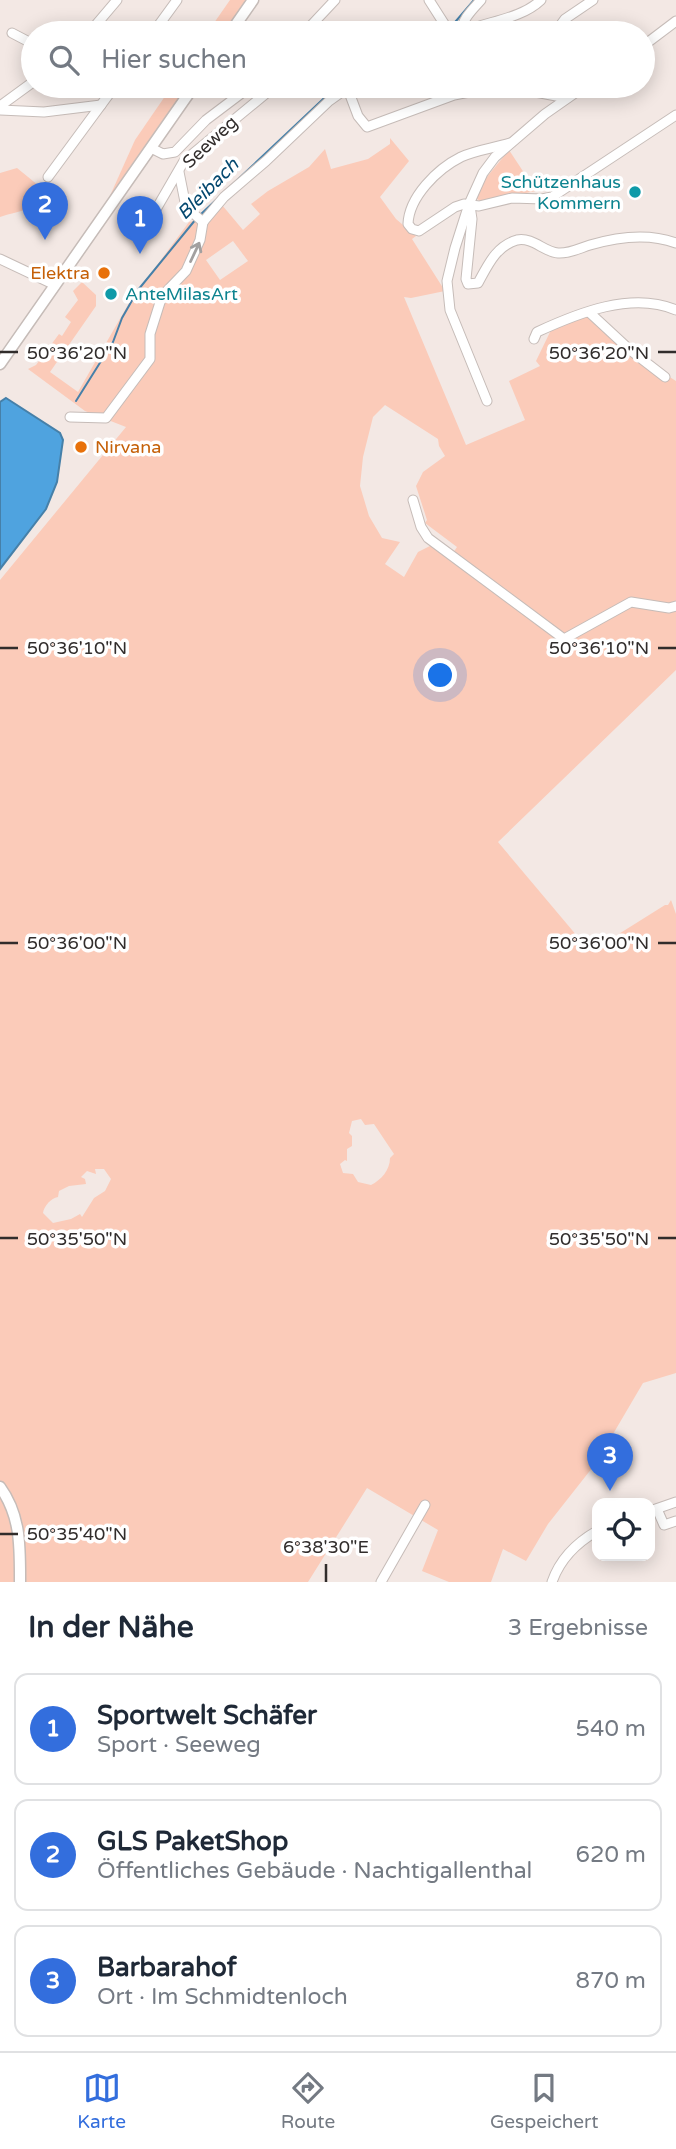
<!DOCTYPE html>
<html lang="de">
<meta charset="utf-8">
<style>
body{margin:0;font-family:"Varela Round",sans-serif;background:#f2f2f3;color:#1f2937}
.controls{position:absolute;right:21px;bottom:21px;display:grid;overflow:hidden;border-radius:14px;box-shadow:0 4px 18px #0003}
.controls button{width:63px;height:63px;display:grid;place-items:center;padding:0;border:0;border-bottom:2px solid #e0e1e3;background:#fff;color:#1f2937;font:35px sans-serif}
.you{position:absolute;left:441px;top:676px;width:24px;height:24px;margin:-18px;border:5px solid #fff;border-radius:50%;background:#1a73e8;box-shadow:0 0 0 10px #1a73e833}
.badge{display:grid;place-items:center;width:46px;height:46px;border-radius:50%;background:#336edd;color:#fff;font-size:23px;font-weight:700}
.pin{position:absolute;translate:-50% -58px;filter:drop-shadow(0 2px 4px #0008)}
.pin::after{content:'';position:absolute;top:37px;width:24px;height:21px;background:inherit;clip-path:polygon(0 0,100% 0,50% 100%)}
.list{margin:0;padding:0;list-style:none}
h2{display:flex;justify-content:space-between;align-items:center;height:91px;margin:0;padding:0 28px;font-size:30px}
h2 small{font-size:23px;font-weight:400;color:#747a83}
.list li{display:grid;grid-template-columns:46px 1fr auto;gap:21px;align-items:center;box-sizing:border-box;height:112px;margin:0 14px 14px;padding:0 14px;border:2px solid #e0e1e3;border-radius:14px}
.list b{display:block;font-size:26px;white-space:nowrap}
.list p{margin:0;font-size:23px;white-space:nowrap;color:#747a83}
.list em{font-size:23px;font-style:normal;color:#747a83}
.icon{flex:none;width:38px;height:38px;fill:none;stroke:currentColor;stroke-width:2;stroke-linecap:round;stroke-linejoin:round}
.map{position:relative;flex:none;width:676px;height:1582px;overflow:hidden}
.search{position:absolute;background:#fff;box-shadow:0 4px 18px #0003;left:21px;right:21px;top:21px;height:77px;display:flex;align-items:center;gap:18px;box-sizing:border-box;padding:0 24px;border-radius:38px;color:#747a83;font-size:26px}
.sheet{height:469px;background:#fff}
nav{display:flex;justify-content:space-around;align-items:center;box-sizing:border-box;height:98px;border-top:2px solid #e0e1e3;background:#fff;font-size:19px;color:#747a83}
nav a{display:grid;justify-items:center;gap:4px}
nav .on{color:#336edd}
.map>svg:first-child{display:block}
.green{fill:#fbcbb9;fill-rule:evenodd}
.water{fill:#4fa3df;stroke:#4680a9;stroke-width:2}
.lines{fill:none;stroke-linecap:round;stroke-linejoin:round}
.stream{stroke:#4680a9;stroke-width:2}
.minor-casing{stroke:#c6bcb8;stroke-width:11}
.major-casing{stroke:#c6bcb8;stroke-width:13}
.minor{stroke:#fff;stroke-width:9}
.major{stroke:#fff;stroke-width:10}
.oneway{stroke:#a2a0a0}
.ticks{fill:none;stroke:#312d2c;stroke-width:2.5}
.culture-dot{fill:#0f9aa8;stroke:#fff;stroke-width:2.5}
.food-dot{fill:#e8710a;stroke:#fff;stroke-width:2.5}
.labels{text-anchor:middle;dominant-baseline:central;stroke-width:7;stroke-linejoin:round;paint-order:stroke}
.street-label{font-size:18px;fill:#312d2c;stroke:#fff}
.culture-label{font-size:18px;fill:#0d838f;stroke:#fff;text-anchor:end}
.food-label{font-size:18px;fill:#c56008;stroke:#fff;text-anchor:end}
.water-label{font-size:19px;font-style:italic;fill:#04486f;stroke:#fff}
.ticks-label{font-size:18px;text-anchor:middle;fill:#312d2c;stroke:#fff;stroke-width:7;stroke-linejoin:round;paint-order:stroke}
</style>
<div class="map">
<svg width="676" height="1582" viewBox="0 0 676 1582">
<rect width="100%" height="100%" fill="#f3e8e4"/>
<g class="green">
<path d="M230 0H247L225 33H207Z"/>
<path d="M172 86H188L109 198 135 140Z"/>
<path d="M390 138 409 161 380 197 396 219 416 236 412 239 445 291 411 298 404 297 466 445 525 420 509 381 540 366 536 361 551 330 587 315 667 381 668 376 676 381V670L498 842 588 949 598 947 665 905H668L671 900 676 914V1373L643 1383 596 1463 548 1524 526 1561 503 1549 491 1582H449L422 1571 438 1530 367 1488 308 1582H0V580L126 427 85 411 28 369 36 365 59 334 62 336 71 322 65 317 78 300 73 291 82 282 96 295V306L50 372 78 392 129 303 189 222 211 218 222 205 243 230 260 214 251 204 268 191 309 167 325 149 331 169 368 159 390 144ZM233 241 248 261 220 280 206 260ZM385 405 438 439 439 446 445 456 423 472 416 486 427 520 425 523 457 547 453 553 434 544 418 552 404 577 385 564 400 542 382 538 369 516 360 486 363 457 373 417ZM361 1119 365 1125 374 1124 394 1154 390 1158C390 1170 381 1180 371 1185L358 1182 353 1174 343 1173 340 1164 345 1160 347 1161V1149L352 1146V1136L349 1133 352 1121ZM95 1169H104L111 1179 105 1191 94 1198 82 1217 80 1214 71 1219 53 1223 43 1213C44 1206 51 1198 58 1197L59 1191 69 1186 86 1184 85 1179 81 1177 87 1171 96 1174Z"/>
<path d="M509 150 536 191 481 202 476 198 486 178Z"/>
<path d="M17 168 55 199C39 208 18 211 0 217V173Z"/>
</g>
<path class="water" d="M6 398 60 433 63 440 57 482 46 509 0 569V402Z"/>
<g class="lines">
<g class="stream">
<path d="M450 28 474 0"/>
<path d="M200 215 337 86"/>
<path d="M76 401 113 342 122 318 138 290 196 219"/>
</g>
<defs>
<g id="minor">
<path d="M429 0 450 33"/>
<path d="M557 30 565 19 593 0"/>
<path d="M462 32C461 20 473 9 481 0"/>
<path d="M12 33 33 44"/>
<path d="M89 33 117 0"/>
<path d="M153 33 177 0"/>
<path d="M304 33 335 0"/>
<path d="M460 33C486 21 520 20 541 0"/>
<path d="M643 46 676 21"/>
<path d="M347 87 358 116 367 127 454 95 490 88H514L567 98"/>
<path d="M0 106 33 82"/>
<path d="M0 110 44 112 101 105"/>
<path d="M510 143C494 148 476 150 461 157 437 169 409 197 408 224L412 229 419 231 455 207 464 204 479 206 512 198 542 199 552 197 676 115"/>
<path d="M151 148 163 154 175 152 206 120 251 86"/>
<path d="M179 172 186 207 203 222"/>
<path d="M48 177 115 86"/>
<path d="M470 206 472 219 466 279 468 284 478 283C488 265 496 246 517 240 533 237 544 252 558 253 569 254 580 248 590 245 617 237 649 233 676 243"/>
<path d="M151 218 184 161 275 86"/>
<path d="M203 222 224 197 266 161 329 101 350 86"/>
<path d="M0 259 55 285"/>
<path d="M589 312 630 350 665 377"/>
<path d="M534 339 537 332C578 313 632 291 676 310"/>
<path d="M487 401 450 310 447 281 455 248 469 204 483 173 495 157 545 114 585 86"/>
<path d="M70 417 106 418 150 359V334L162 296 186 271 200 240 203 222"/>
<path d="M413 500 421 527 428 538 564 639 631 602 669 608 676 606"/>
<path d="M657 1509 664 1525 676 1521"/>
<path d="M650 1511 676 1502"/>
<path d="M381 1582 425 1505"/>
<path d="M552 1582C560 1559 576 1543 597 1531"/>
</g>
<g id="major">
<path d="M230 33 253 0"/>
<path d="M0 364 194 86"/>
<path d="M0 1487C21 1516 20 1547 20 1582"/>
</g>
</defs>
<use href="#minor" class="minor-casing"/>
<use href="#major" class="major-casing"/>
<use href="#minor" class="minor"/>
<use href="#major" class="major"/>
</g>
<defs><path id="oneway-shaft" d="M-6 0H5M1.5-3L5.5 0L1.5 3" fill="none" stroke-width="1.6" stroke-linecap="round" stroke-linejoin="round" transform="scale(1.75)"/></defs>
<use class="oneway" href="#oneway-shaft" transform="translate(195 252) rotate(-65)"/>
<path class="ticks" d="M0 352H18M658 352H676M0 648H18M658 648H676M0 943H18M658 943H676M0 1238H18M658 1238H676M0 1534H18M326 1564V1582"/>
<g class="culture-dot">
<circle cx="635" cy="192" r="7"/>
<circle cx="111" cy="294" r="7"/>
</g>
<g class="food-dot">
<circle cx="104" cy="273" r="7"/>
<circle cx="81" cy="447" r="7"/>
</g>
<g class="labels">
<g class="street-label">
<text transform="translate(210 142) rotate(-43)">Seeweg</text>
</g>
<g class="culture-label">
<text x="621" y="182">Schützenhaus<tspan x="621" dy="21">Kommern</tspan></text>
<text x="125" y="294" text-anchor="start">AnteMilasArt</text>
</g>
<g class="food-label">
<text x="90" y="273">Elektra</text>
<text x="95" y="447" text-anchor="start">Nirvana</text>
</g>
<g class="water-label">
<text transform="translate(208 189) rotate(-45)">Bleibach</text>
</g>
</g>
<g class="ticks-label">
<text x="77" y="359">50°36'20"N</text>
<text x="599" y="359">50°36'20"N</text>
<text x="77" y="654">50°36'10"N</text>
<text x="599" y="654">50°36'10"N</text>
<text x="77" y="949">50°36'00"N</text>
<text x="599" y="949">50°36'00"N</text>
<text x="77" y="1245">50°35'50"N</text>
<text x="599" y="1245">50°35'50"N</text>
<text x="77" y="1540">50°35'40"N</text>
<text x="326" y="1553">6°38'30"E</text>
</g>
</svg>
<div class="controls">
<button><svg class="icon" aria-label="locate" viewBox="0 0 24 24"><circle cx="12" cy="12" r="6"/><path d="M12 2v4M12 18v4M2 12h4M18 12h4"/></svg></button>
</div>
<div class="you"></div>
<div class="pin badge" style="left:140px;top:254px">1</div>
<div class="pin badge" style="left:45px;top:240px">2</div>
<div class="pin badge" style="left:610px;top:1491px">3</div>
<div class="search"><svg class="icon" aria-label="search" viewBox="0 0 24 24"><circle cx="10" cy="10" r="6"/><path d="M15 15l6 6"/></svg>Hier suchen</div>
</div>
<section class="sheet">
<h2>In der Nähe<small>3 Ergebnisse</small></h2>
<ul class="list">
<li><span class="badge">1</span><div><b>Sportwelt Schäfer</b><p>Sport · Seeweg</p></div><em>540 m</em></li>
<li><span class="badge">2</span><div><b>GLS PaketShop</b><p>Öffentliches Gebäude · Nachtigallenthal</p></div><em>620 m</em></li>
<li><span class="badge">3</span><div><b>Barbarahof</b><p>Ort · Im Schmidtenloch</p></div><em>870 m</em></li>
</ul>
</section>
<nav>
<a class="on"><svg class="icon" aria-label="map" viewBox="0 0 24 24"><path d="M3 6l6-2 6 2 6-2v14l-6 2-6-2-6 2zM9 4v14M15 6v14"/></svg>Karte</a>
<a><svg class="icon" aria-label="directions" viewBox="0 0 24 24"><path d="M12 3l9 9-9 9-9-9zM9 14v-3h6M13 9l2 2-2 2"/></svg>Route</a>
<a><svg class="icon" aria-label="saved" viewBox="0 0 24 24"><path d="M7 4h10v16l-5-4-5 4z"/></svg>Gespeichert</a>
</nav>
